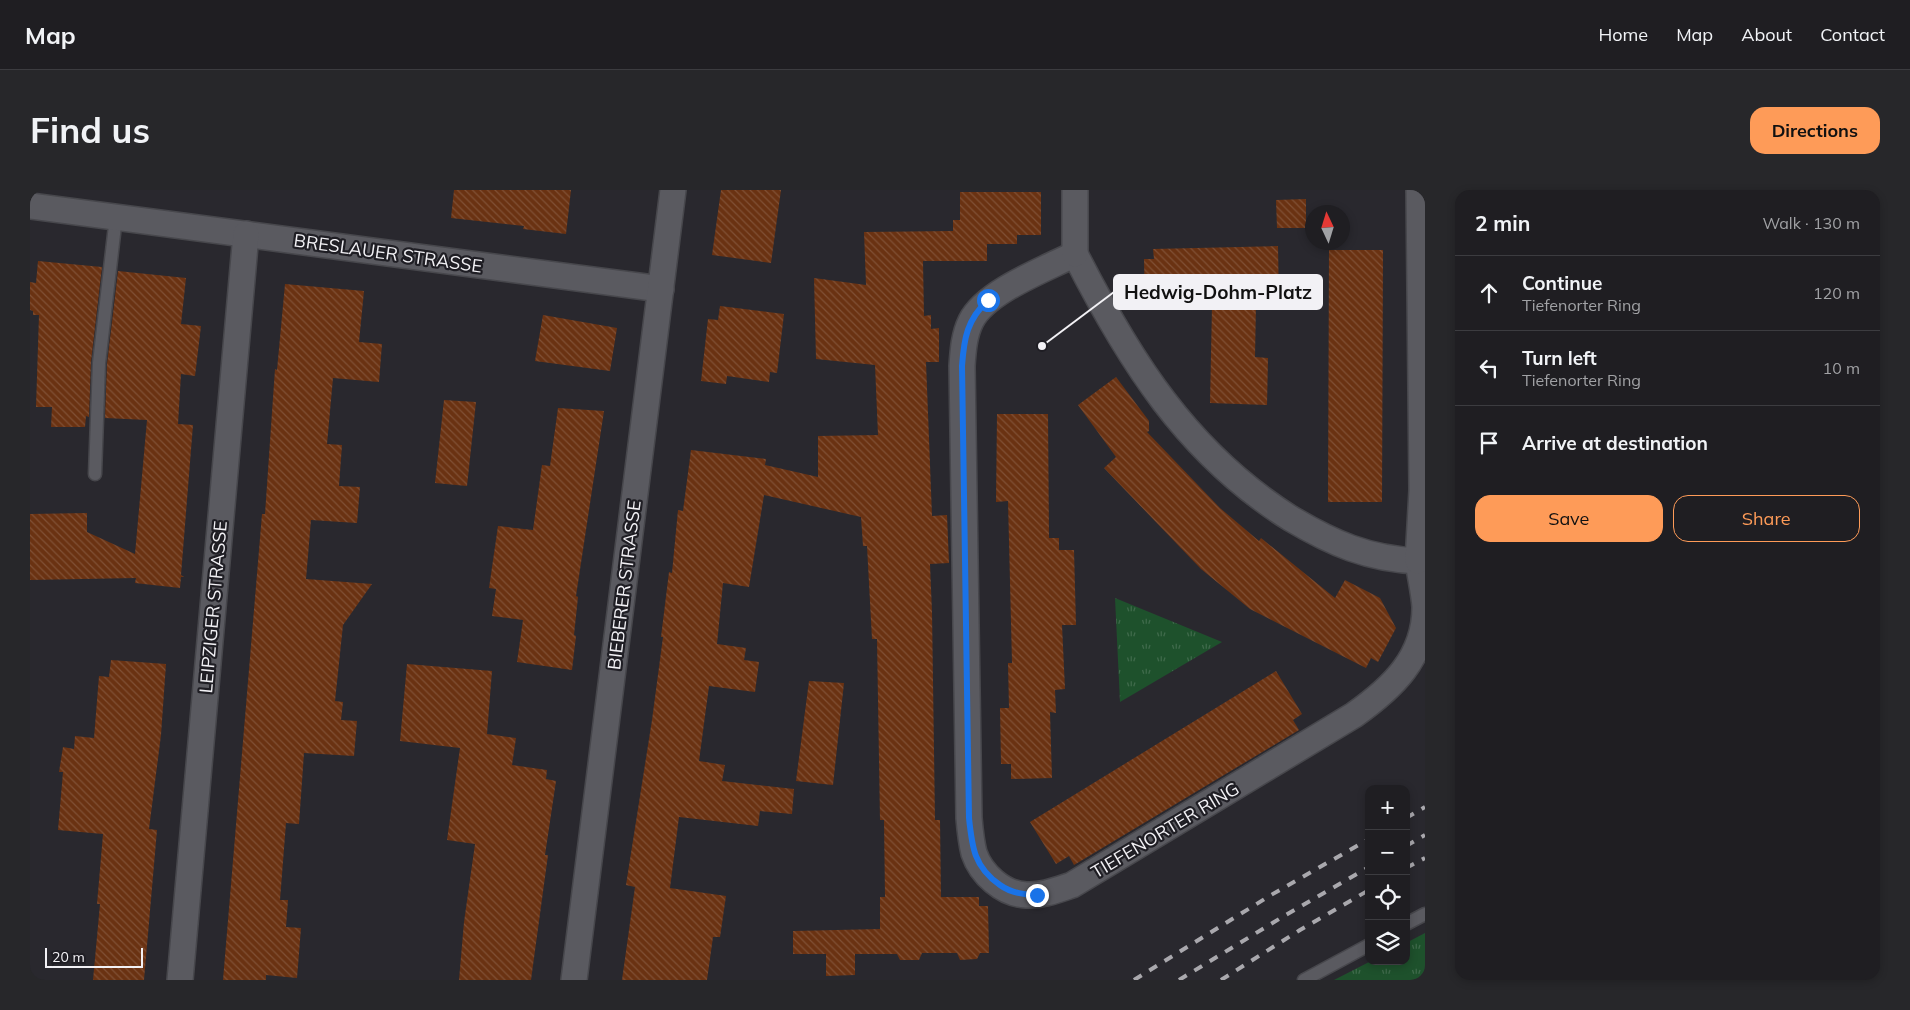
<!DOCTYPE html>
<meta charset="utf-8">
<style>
body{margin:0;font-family:Mulish,sans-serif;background:#27272a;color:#f1f3f6}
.controls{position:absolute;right:15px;bottom:15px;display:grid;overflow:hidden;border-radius:10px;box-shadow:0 2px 8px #0003}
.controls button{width:45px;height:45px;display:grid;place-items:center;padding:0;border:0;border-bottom:1px solid #3c3c40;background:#1f1e22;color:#f1f3f6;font:25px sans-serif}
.compass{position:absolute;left:1275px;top:15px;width:45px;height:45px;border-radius:50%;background:#1f1e22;box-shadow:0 2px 8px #0003;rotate:356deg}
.scale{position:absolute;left:15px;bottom:12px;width:98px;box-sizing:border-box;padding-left:5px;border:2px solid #f2f1f5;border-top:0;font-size:14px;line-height:18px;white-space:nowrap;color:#f2f1f5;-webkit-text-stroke:4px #1f1e24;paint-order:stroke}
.stop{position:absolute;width:15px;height:15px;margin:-11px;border:4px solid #1a73e8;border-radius:50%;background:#fff}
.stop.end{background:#1a73e8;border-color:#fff;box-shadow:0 1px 5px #0008}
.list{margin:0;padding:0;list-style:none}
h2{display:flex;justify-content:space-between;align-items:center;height:65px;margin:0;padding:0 20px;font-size:21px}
h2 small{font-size:16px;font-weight:400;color:#a1a2a5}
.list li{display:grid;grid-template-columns:32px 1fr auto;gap:15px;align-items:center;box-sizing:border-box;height:75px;padding:0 20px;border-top:1px solid #3c3c40}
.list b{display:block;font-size:19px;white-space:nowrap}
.list p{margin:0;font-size:16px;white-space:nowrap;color:#a1a2a5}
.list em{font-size:16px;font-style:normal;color:#a1a2a5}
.actions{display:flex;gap:10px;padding:15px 20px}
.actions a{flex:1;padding:11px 0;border:1px solid #fe9b58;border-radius:15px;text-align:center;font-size:18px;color:#fe9b58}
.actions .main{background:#fe9b58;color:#111}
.icon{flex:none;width:28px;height:28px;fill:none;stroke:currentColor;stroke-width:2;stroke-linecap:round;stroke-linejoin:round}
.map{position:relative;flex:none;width:1395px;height:790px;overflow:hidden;border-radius:15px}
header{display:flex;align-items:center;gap:30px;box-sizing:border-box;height:70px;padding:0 25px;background:#1f1e22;border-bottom:1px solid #3c3c40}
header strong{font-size:24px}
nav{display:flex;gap:28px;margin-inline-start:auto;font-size:18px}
.intro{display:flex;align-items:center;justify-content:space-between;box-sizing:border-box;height:120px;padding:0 30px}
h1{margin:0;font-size:35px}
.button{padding:12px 22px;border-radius:15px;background:#fe9b58;color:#111;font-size:18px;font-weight:700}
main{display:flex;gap:30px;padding:0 30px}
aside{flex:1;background:#1f1e22;border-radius:15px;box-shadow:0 2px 8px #0003}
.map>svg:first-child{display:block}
.grass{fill:url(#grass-tufts)}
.building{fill:url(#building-back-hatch)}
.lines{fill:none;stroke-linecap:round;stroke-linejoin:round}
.lane-casing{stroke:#47474c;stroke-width:15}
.street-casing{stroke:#47474c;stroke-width:28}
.lane{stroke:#5a5a60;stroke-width:12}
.street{stroke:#5a5a60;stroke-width:25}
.rail{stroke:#a9a8ad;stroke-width:4;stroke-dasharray:9 9;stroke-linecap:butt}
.route{stroke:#1a73e8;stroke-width:6}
.labels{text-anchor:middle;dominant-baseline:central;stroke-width:4.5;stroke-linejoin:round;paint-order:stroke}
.street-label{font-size:18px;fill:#f2f1f5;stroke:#1f1e24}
.leader{fill:none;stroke:#f2f1f5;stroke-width:2}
.callout-dot{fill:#f2f1f5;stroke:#1f1e24;stroke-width:2}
.callout{fill:#f2f1f5;stroke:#f2f1f5;stroke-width:2}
.callout-label{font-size:19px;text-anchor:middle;font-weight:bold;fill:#111}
</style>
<header>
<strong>Map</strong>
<nav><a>Home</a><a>Map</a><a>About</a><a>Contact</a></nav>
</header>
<div class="intro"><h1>Find us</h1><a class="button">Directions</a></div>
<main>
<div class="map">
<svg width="1395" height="790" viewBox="0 0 1395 790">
<defs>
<pattern id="grass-tufts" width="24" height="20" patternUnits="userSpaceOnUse" patternTransform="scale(1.25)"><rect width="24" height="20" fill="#1e512c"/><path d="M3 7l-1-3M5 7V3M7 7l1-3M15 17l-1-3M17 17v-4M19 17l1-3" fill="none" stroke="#3f6a4b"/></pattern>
<pattern id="building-back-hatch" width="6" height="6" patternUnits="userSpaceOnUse" patternTransform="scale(1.25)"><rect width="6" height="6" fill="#6a3212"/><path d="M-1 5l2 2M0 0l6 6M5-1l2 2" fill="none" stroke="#805035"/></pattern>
</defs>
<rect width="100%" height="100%" fill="#29282e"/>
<g class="grass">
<path d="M1085 408 1192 452 1090 512Z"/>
<path d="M1395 743V790H1304L1341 771H1376V753Z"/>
</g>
<g class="building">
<path d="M424 0H541L536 44 493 39 494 36 421 28Z"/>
<path d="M691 0H751L741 73 682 65Z"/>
<path d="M930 2H1011V45H987V54H957V71H893L894 126 901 125V139L909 138V172H896L902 326 917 325 919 373 900 374 902 422 905 630H910L911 707H949V716H958L959 763H950L947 769 930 770 927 763H892L889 770H870L867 764H825V785L796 786V764H763V741L850 739V707H855L854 630H850L847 449H842L837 356H833L831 327 734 305 719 397 693 393 687 454 716 458 714 470 729 472 725 502 679 496 669 571 695 575 692 591 764 599 762 624 730 621 728 636 649 627 640 698 696 706 690 747H683L677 790H592L605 697 596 695 622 530 633 447H631L639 382 642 383 648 320 653 321 661 260 736 269 735 275 788 287V246L848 245 845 175 786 169 784 88 836 95 834 42 923 41V30H930Z"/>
<path d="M1276 9V38H1247L1246 10Z"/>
<path d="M1248 56 1249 114H1226L1225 167 1238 168 1237 215 1180 213 1182 116 1115 118 1114 69H1124L1123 59Z"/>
<path d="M1299 60H1353L1352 312H1298Z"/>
<path d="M8 71 72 77 61 172 59 227 56 226 55 237H21L22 217H6L9 125H3V121L0 120V92L6 93Z"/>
<path d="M88 81 156 88 151 134 171 136 165 186 151 184 148 234 163 235 151 385 154 387H151L150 398 105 393 106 388 0 390V324L57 323V342L105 364 117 230 75 228 77 174Z"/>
<path d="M255 94 334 101 329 152 352 154 349 192 303 188 297 254 312 255 309 296 330 297 327 333 281 330 276 389 342 394 313 435 305 511 313 512 311 530 327 531 324 566 274 563 269 634 256 633 250 710H258L256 737 271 738 267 788 236 785V790H193L226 396 232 324H235L245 179 247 180Z"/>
<path d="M690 116 754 124 747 183 740 182 739 192 697 186 696 194 671 191 678 129 688 130Z"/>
<path d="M513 125 587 138 580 181 505 171Z"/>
<path d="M1086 187 1119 231V241L1117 242 1190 318 1229 351 1231 348 1305 408 1315 390 1350 408 1366 438 1348 472 1341 468 1336 478 1220 419 1171 379 1074 278 1086 267 1048 215Z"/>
<path d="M414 210 446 212 437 296 405 293Z"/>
<path d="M528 218 574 221 546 406 548 407 544 445 546 446 542 480 487 472 493 430 462 426 466 399 459 398 468 336 503 340 512 275 520 276Z"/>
<path d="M967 224H1018L1019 348H1029V360H1044L1046 435H1032L1035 499 1025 500 1026 523 1020 522 1022 588 981 589V574H971L970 518H979L978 473H982L978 311 966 312Z"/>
<path d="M81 470 136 474 131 545 119 639 127 640 114 790H63L70 714H67L73 644 28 640 33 582H29L33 557 44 559 45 546 64 548 69 486 79 487Z"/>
<path d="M377 474 462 481 457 544 486 548 482 575 517 580 516 589 526 591 515 665H518L501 790H429L434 732 445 654 417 650 430 558 370 551Z"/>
<path d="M1246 481 1272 524 1263 530 1269 540 1044 675 1039 666 1026 674 1000 632Z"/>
<path d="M779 491 814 493 803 595 766 591Z"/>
</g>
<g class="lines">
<defs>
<g id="lane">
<path d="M65 284 69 173 86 27"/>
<path d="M1376 734 1395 724"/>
<path d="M1274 790 1339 755"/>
</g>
<g id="street">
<path d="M0 16 631 99"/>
<path d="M1045 64C1099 170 1157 263 1260 328 1302 353 1338 369 1388 371 1390 386 1394 402 1395 417 1395 468 1362 498 1324 525L1042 695C1027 700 1012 706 996 705 973 704 951 684 944 663 941 651 940 640 939 628L932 176C933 161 934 145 941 131 956 101 1016 79 1045 64Z"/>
<path d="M1045 64V0"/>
<path d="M1388 371 1392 300 1389 0"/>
<path d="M150 790 216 44"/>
<path d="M544 790 643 0"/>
</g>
</defs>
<use href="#lane" class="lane-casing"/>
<use href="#street" class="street-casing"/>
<use href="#lane" class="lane"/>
<use href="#street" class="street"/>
<g class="rail">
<path d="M1376 628 1395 617"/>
<path d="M1376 656 1395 645"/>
<path d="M1376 678 1395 668"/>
<path d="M1104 790 1241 705 1339 649"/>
<path d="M1149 790 1254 726 1339 677"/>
<path d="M1191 790 1270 740 1339 700"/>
</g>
</g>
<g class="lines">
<path class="route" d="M958 110C937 130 934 148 932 176L939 628C942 657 944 677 970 695 981 703 993 705 1007 705"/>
</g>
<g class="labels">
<g class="street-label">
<text transform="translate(358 63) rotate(8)">BRESLAUER STRASSE</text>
<text transform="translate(594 395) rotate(-83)">BIEBERER STRASSE</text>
<text transform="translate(183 417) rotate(-85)">LEIPZIGER STRASSE</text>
<text transform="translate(1135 640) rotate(-31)">TIEFENORTER RING</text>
</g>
</g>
<path class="leader" d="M1012 156L1084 102"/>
<circle class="callout-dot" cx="1012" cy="156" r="5"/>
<rect class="callout" x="1084" y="85" width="208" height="34" rx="5"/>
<g class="callout-label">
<text x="1188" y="109">Hedwig-Dohm-Platz</text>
</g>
</svg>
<div class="controls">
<button>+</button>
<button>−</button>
<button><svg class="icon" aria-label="locate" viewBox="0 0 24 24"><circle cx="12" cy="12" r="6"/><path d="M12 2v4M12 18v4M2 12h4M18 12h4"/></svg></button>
<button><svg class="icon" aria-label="layers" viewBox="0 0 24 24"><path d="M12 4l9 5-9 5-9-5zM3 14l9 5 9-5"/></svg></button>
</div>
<svg class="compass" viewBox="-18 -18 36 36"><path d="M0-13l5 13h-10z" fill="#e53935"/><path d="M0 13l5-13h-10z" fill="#a1a2a5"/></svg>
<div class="scale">20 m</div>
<div class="stop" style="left:958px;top:110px"></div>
<div class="stop end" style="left:1007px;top:705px"></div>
</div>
<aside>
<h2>2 min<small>Walk · 130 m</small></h2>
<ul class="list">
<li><svg class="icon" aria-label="ahead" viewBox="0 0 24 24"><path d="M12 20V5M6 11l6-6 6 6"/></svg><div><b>Continue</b><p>Tiefenorter Ring</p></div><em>120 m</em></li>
<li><svg class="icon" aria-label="left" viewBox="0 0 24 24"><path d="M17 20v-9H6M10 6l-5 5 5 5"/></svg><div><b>Turn left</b><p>Tiefenorter Ring</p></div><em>10 m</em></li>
<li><svg class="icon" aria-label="arrive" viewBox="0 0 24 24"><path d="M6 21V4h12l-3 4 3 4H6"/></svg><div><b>Arrive at destination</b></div></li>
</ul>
<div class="actions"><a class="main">Save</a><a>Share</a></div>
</aside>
</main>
